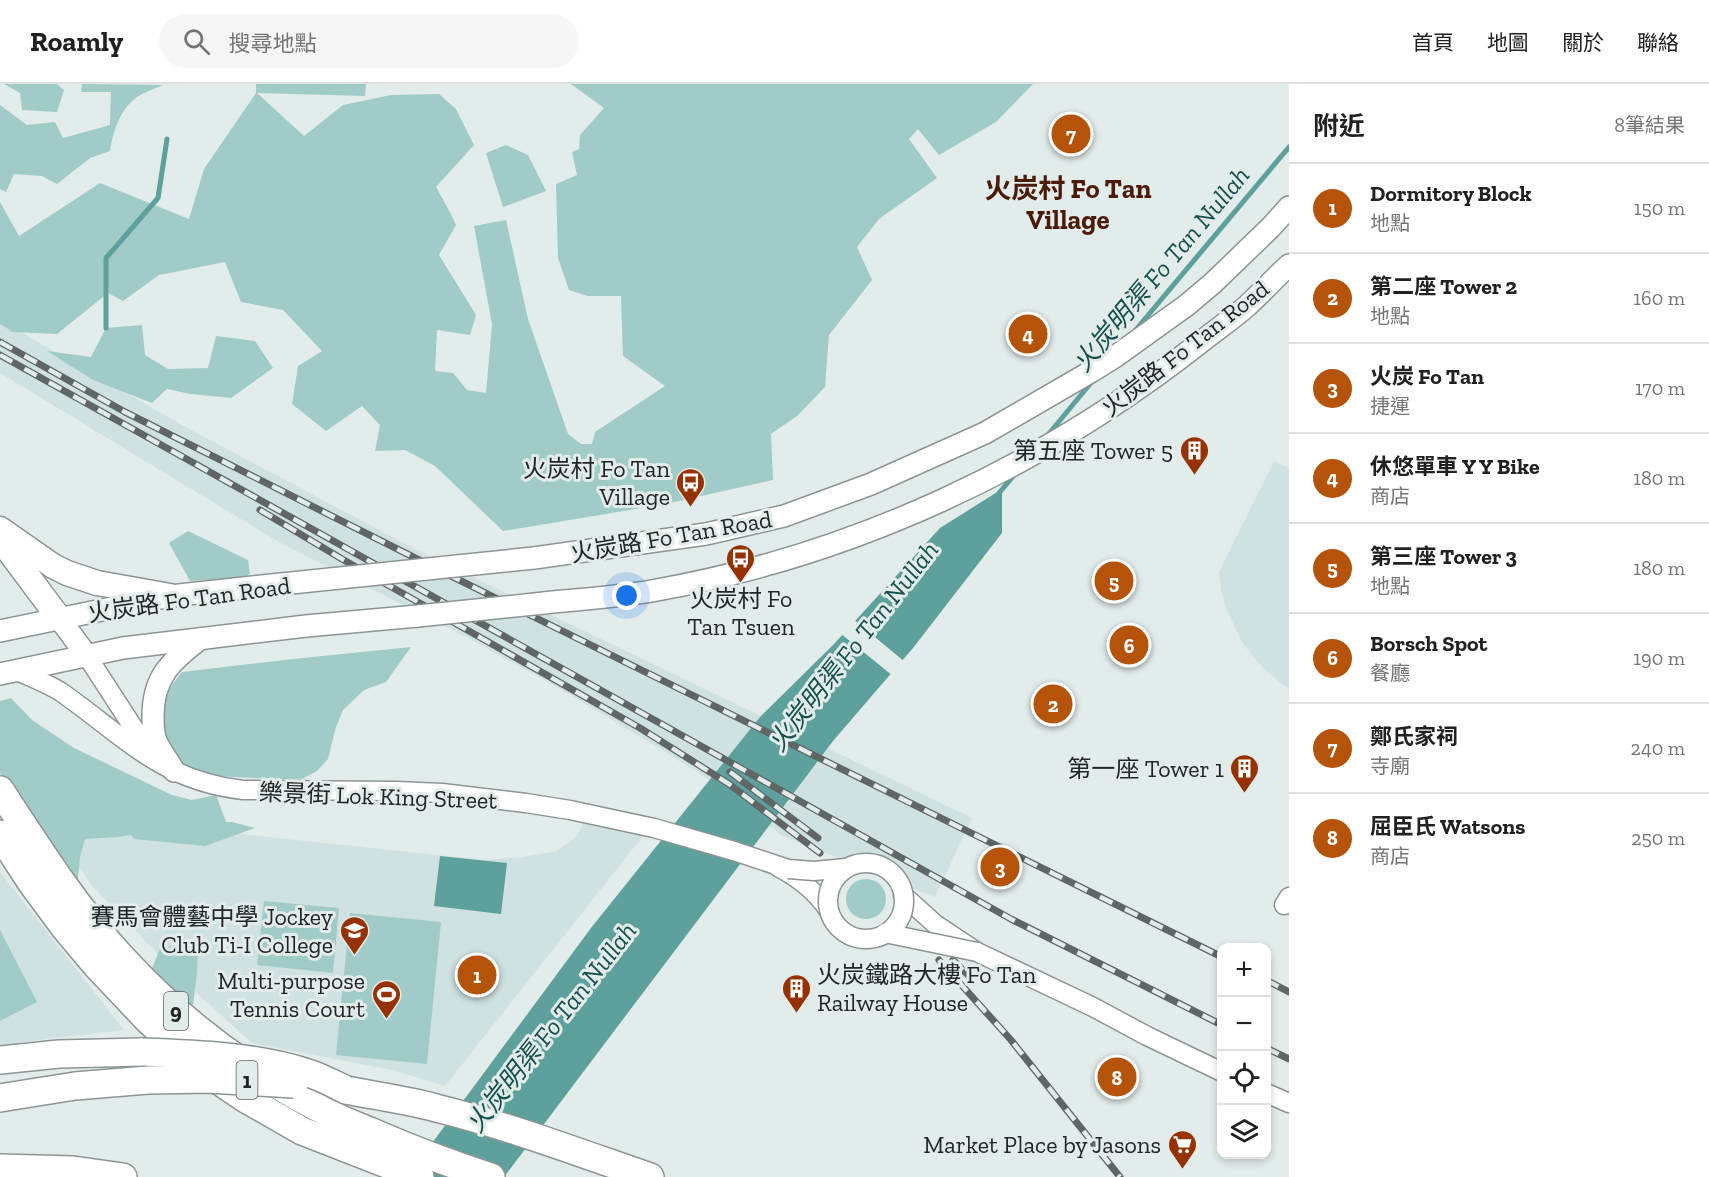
<!DOCTYPE html>
<html lang="zh-TW">
<meta charset="utf-8">
<style>
body{margin:0;font-family:"Zilla Slab","Noto Sans TC",serif;background:#f6f6f6;color:#202124}
.controls{position:absolute;right:18px;bottom:18px;display:grid;overflow:hidden;border-radius:12px;box-shadow:0 3px 9px #0003}
.controls button{width:54px;height:54px;display:grid;place-items:center;padding:0;border:0;border-bottom:2px solid #e0e0e0;background:#fff;color:#202124;font:30px sans-serif}
.you{position:absolute;left:627px;top:512px;width:21px;height:21px;margin:-15px;border:4px solid #fff;border-radius:50%;background:#1a73e8;box-shadow:0 0 0 9px #1a73e833}
.badge{display:grid;place-items:center;width:39px;height:39px;border-radius:50%;background:#b45309;color:#fff;font-size:20px;font-weight:700}
.pin{position:absolute;translate:-50% -50%;border:3px solid #fff;box-shadow:0 2px 6px #0006}
.list{margin:0;padding:0;list-style:none}
h2{display:flex;justify-content:space-between;align-items:center;height:78px;margin:0;padding:0 24px;font-size:26px}
h2 small{font-size:20px;font-weight:400;color:#757577}
.list li{display:grid;grid-template-columns:39px 1fr auto;gap:18px;align-items:center;box-sizing:border-box;height:90px;padding:0 24px;border-top:2px solid #e0e0e0}
.list b{display:block;font-size:22px;white-space:nowrap}
.list p{margin:0;font-size:20px;white-space:nowrap;color:#757577}
.list em{font-size:20px;font-style:normal;color:#757577}
.icon{flex:none;width:33px;height:33px;fill:none;stroke:currentColor;stroke-width:2;stroke-linecap:round;stroke-linejoin:round}
.map{position:relative;flex:none;width:1289px;height:1093px;overflow:hidden}
header{display:flex;align-items:center;gap:36px;box-sizing:border-box;height:84px;padding:0 30px;background:#fff;border-bottom:2px solid #e0e0e0}
header strong{font-size:28px}
nav{display:flex;gap:33px;margin-inline-start:auto;font-size:21px}
.search{width:420px;height:54px;background:#f6f6f6;display:flex;align-items:center;gap:15px;box-sizing:border-box;padding:0 21px;border-radius:33px;color:#757577;font-size:22px}
main{display:flex}
aside{flex:1;background:#fff}
.map>svg:first-child{display:block}
.built{fill:#cfe2e1}
.green{fill:#a1cbc7}
.water{fill:#5ea09b}
.pier{fill:#e2eceb}
.lines{fill:none;stroke-linecap:round;stroke-linejoin:round}
.stream{stroke:#5ea09b;stroke-width:5}
.tertiary-casing{stroke:#8c9594;stroke-width:21}
.secondary-casing{stroke:#8c9594;stroke-width:24}
.trunk-casing{stroke:#8c9594;stroke-width:27}
.motorway-casing{stroke:#8c9594;stroke-width:30}
.tertiary{stroke:#fff;stroke-width:18}
.secondary{stroke:#fff;stroke-width:21}
.trunk{stroke:#fff;stroke-width:24}
.motorway{stroke:#fff;stroke-width:27}
.rail-casing{stroke:#606565;stroke-width:7}
.rail{stroke:#e2eceb;stroke-width:4.5;stroke-dasharray:14;stroke-linecap:butt}
.tertiary-bridge-casing{stroke:#8c9594;stroke-width:21;stroke-linecap:butt}
.secondary-bridge-casing{stroke:#8c9594;stroke-width:24;stroke-linecap:butt}
.motorway-bridge-casing{stroke:#8c9594;stroke-width:30;stroke-linecap:butt}
.tertiary-bridge{stroke:#fff;stroke-width:18}
.secondary-bridge{stroke:#fff;stroke-width:21}
.motorway-bridge{stroke:#fff;stroke-width:27}
.labels{text-anchor:middle;dominant-baseline:central;stroke-width:6;stroke-linejoin:round;paint-order:stroke}
.shield{fill:#e2eceb;stroke:#5c6161;stroke-width:1.5}
.shield-label{font-size:22px;font-weight:bold;fill:#232626}
.street-label{font-size:24px;fill:#232626;stroke:#e2eceb}
.poi-label{font-size:24px;fill:#232626;stroke:#e2eceb;text-anchor:end}
.water-label{font-size:26px;font-style:italic;fill:#16504d;stroke:#e2eceb}
.quarter-label{font-size:27px;font-weight:bold;fill:#4c1b08;stroke:#e2eceb}
</style>
<header>
<strong>Roamly</strong>
<div class="search"><svg class="icon" aria-label="search" viewBox="0 0 24 24"><circle cx="10" cy="10" r="6"/><path d="M15 15l6 6"/></svg>搜尋地點</div>
<nav><a>首頁</a><a>地圖</a><a>關於</a><a>聯絡</a></nav>
</header>
<main>
<div class="map">
<svg width="1289" height="1093" viewBox="0 0 1289 1093">
<rect width="100%" height="100%" fill="#e2eceb"/>
<g class="built">
<path d="M0 236 182 341 415 465 972 734 935 813 781 751 729 709 664 667 548 598 468 554 277 457 0 289Z"/>
<path d="M1274 377 1289 384V605L1267 588 1254 574 1242 558 1226 524 1221 506 1219 488Z"/>
<path d="M592 723 643 752 445 1002 392 986 252 959 190 903 91 801 60 754 148 747 221 748 484 776 523 773 557 767 577 752Z"/>
<path d="M0 788 124 946 21 958 0 965Z"/>
</g>
<g class="green">
<path d="M4 0H57L64 6 57 28 22 26 20 9Z"/>
<path d="M82 0 163 1C154 5 145 8 137 13 120 25 113 48 110 67L90 74 57 100 42 92 14 90 6 108 0 105V21L27 41 55 38 63 54 110 41 111 8H81Z"/>
<path d="M256 0H366L365 12 257 9 304 52 343 21 391 11 439 10 456 25 474 61 436 103 451 130 456 141 439 171 476 231 470 251 437 246 435 287 453 289 467 306 486 309 492 240 474 142 506 136 528 235 568 350 581 360H592L595 348 665 302 623 272 621 212H588L569 206 558 174 556 100 577 91 572 68 579 65 580 51 604 24 571 0H1033L996 38 939 71 918 45 909 55 937 94 879 135 857 163 872 196 829 251 825 303 797 332 771 350 773 396 666 420 503 447 435 382 405 366 375 367 380 341 362 322 326 347 292 320 298 282 322 267 283 226 241 218 225 178 159 191 123 217 108 209 57 250 13 248 0 240V118L19 152 100 99 189 135 204 85 256 9Z"/>
<path d="M506 61 528 71 546 107 503 123 486 69Z"/>
<path d="M142 241 145 271 168 285 208 284 216 252 255 257 273 284 231 314 191 310 167 305 152 319 93 296 47 267 91 273 106 244Z"/>
<path d="M188 447 248 476 250 490 241 494 190 497 169 459Z"/>
<path d="M411 563 386 598 364 606 343 626 336 643 328 675 317 687 300 696 213 692 182 683 164 648 165 610 182 588 293 575Z"/>
<path d="M11 614 32 636 74 664 172 711 192 716 216 711 226 738H232L255 744 205 762 134 755 131 751 118 753 85 755 80 773 77 804 18 719 0 689V617Z"/>
<circle cx="866" cy="815" r="20"/>
<path d="M264 817 339 824 333 889 257 881Z"/>
<path d="M350 829 441 838 427 980 336 971Z"/>
<path d="M0 846 37 918 0 937Z"/>
<path d="M186 859 198 863 197 889 192 929 150 889 160 865Z"/>
</g>
<g class="water">
<path d="M1002 405V449L913 564 833 657 504 1093H407L591 844 760 633 834 560 940 444Z"/>
<path d="M440 772 507 779 501 830 434 822Z"/>
</g>
<path class="pier" d="M853 535 905 578 893 592 840 549Z"/>
<g class="lines">
<g class="stream">
<path d="M106 244V174L158 114 167 55"/>
<path d="M1134 248 1289 63"/>
<path d="M1047 352 1095 294"/>
<path d="M999 409 1016 389"/>
</g>
<defs>
<g id="tertiary">
<path d="M87 572 153 674"/>
<path d="M15 586C30 593 47 599 61 608 124 652 161 697 243 706L397 707 442 709 526 719 570 726 654 744 734 767 788 785"/>
<path d="M778 783C799 794 816 807 829 827"/>
<path d="M903 811 935 840 977 868 1093 923 1147 952 1222 988"/>
<path d="M1284 821 1289 813"/>
<path d="M1266 1009 1289 1019"/>
</g>
<g id="secondary">
<path d="M534 474 706 450 784 432 871 400 985 349 1092 287 1116 272 1187 221 1213 199 1271 143 1289 123"/>
<path d="M544 519C581 515 620 513 657 506 853 471 1040 384 1197 261 1213 248 1231 236 1247 222 1261 209 1275 194 1289 181"/>
<path d="M59 534 87 572"/>
<path d="M0 547 170 512 262 502"/>
<path d="M0 590 123 564 306 542 418 532"/>
<path d="M174 687C169 678 162 669 157 659 153 651 153 641 153 632 153 593 171 577 200 555"/>
</g>
<g id="trunk">
<path d="M0 445 53 482 67 489 97 499 170 512"/>
<path d="M0 455 59 534"/>
</g>
<g id="motorway">
<path d="M0 706C38 764 76 824 123 875 182 939 252 991 330 1030 343 1037 358 1042 372 1048 411 1065 450 1080 491 1093"/>
<path d="M0 750 31 798 65 844 97 882 148 936 206 988 246 1015 302 1047 420 1093"/>
<path d="M0 976 59 970 142 968"/>
<path d="M346 1006C376 1012 407 1016 436 1024 509 1042 580 1069 650 1093"/>
<path d="M0 1014 75 1002 148 996"/>
<path d="M0 1084 73 1086 123 1093"/>
</g>
</defs>
<use href="#tertiary" class="tertiary-casing"/>
<use href="#secondary" class="secondary-casing"/>
<use href="#trunk" class="trunk-casing"/>
<use href="#motorway" class="motorway-casing"/>
<use href="#tertiary" class="tertiary"/>
<use href="#secondary" class="secondary"/>
<use href="#trunk" class="trunk"/>
<use href="#motorway" class="motorway"/>
<defs>
<g id="rail">
<path d="M0 258 125 328 445 489 1222 873"/>
<path d="M0 271 1011 835 1222 941"/>
<path d="M260 426 342 475 640 644 729 700 820 769"/>
<path d="M730 688 818 754"/>
<path d="M939 876 1011 956 1120 1093"/>
<path d="M953 876 970 893"/>
<path d="M1266 896 1289 908"/>
<path d="M1266 964 1289 975"/>
</g>
</defs>
<use href="#rail" class="rail-casing"/>
<use href="#rail" class="rail"/>
<defs>
<g id="tertiary-bridge">
<circle cx="866" cy="817" r="38"/>
<path d="M788 785 814 787 846 784"/>
<path d="M885 849 977 868"/>
</g>
<g id="secondary-bridge">
<path d="M262 502 534 474"/>
<path d="M418 532 544 519"/>
</g>
<g id="motorway-bridge">
<path d="M142 968C198 970 255 972 308 989 321 993 334 1000 346 1006"/>
<path d="M148 996 207 995 294 1000"/>
</g>
</defs>
<use href="#tertiary-bridge" class="tertiary-bridge-casing"/>
<use href="#secondary-bridge" class="secondary-bridge-casing"/>
<use href="#motorway-bridge" class="motorway-bridge-casing"/>
<use href="#tertiary-bridge" class="tertiary-bridge"/>
<use href="#secondary-bridge" class="secondary-bridge"/>
<use href="#motorway-bridge" class="motorway-bridge"/>
</g>
<defs>
<symbol id="building-pin" viewBox="-11 -11 22 30"><path d="M0 17L-7.5 6A9.5 9.5 0 1 1 7.5 6Z" fill="#963100" stroke="#e2eceb"/><path d="M-4-6H4V6H1V3H-1V6H-4ZM-2.5-4.3h1.7v1.8h-1.7ZM.8-4.3h1.7v1.8H.8ZM-2.5-1h1.7V.8h-1.7ZM.8-1h1.7V.8H.8Z" fill="#fff"/></symbol>
<symbol id="bus-pin" viewBox="-11 -11 22 30"><path d="M0 17L-7.5 6A9.5 9.5 0 1 1 7.5 6Z" fill="#963100" stroke="#e2eceb"/><path d="M-5-6H5V4H4V6H2V4H-2V6H-4V4H-5ZM-3.5-4V0h7V-4ZM-3.5 1.2v1.5H-2V1.2ZM2 1.2v1.5H3.5V1.2Z" fill="#fff"/></symbol>
<symbol id="school-pin" viewBox="-11 -11 22 30"><path d="M0 17L-7.5 6A9.5 9.5 0 1 1 7.5 6Z" fill="#963100" stroke="#e2eceb"/><path d="M0-5L7-2L0 1L-7-2ZM-4 1L0 2.5L4 1V4Q0 6-4 4Z" fill="#fff"/></symbol>
<symbol id="stadium-pin" viewBox="-11 -11 22 30"><path d="M0 17L-7.5 6A9.5 9.5 0 1 1 7.5 6Z" fill="#963100" stroke="#e2eceb"/><path d="M0-5a6.5 5 0 1 0 0 10a6.5 5 0 1 0 0-10ZM-3.5-1.8h7v3.6h-7Z" fill="#fff"/></symbol>
<symbol id="supermarket-pin" viewBox="-11 -11 22 30"><path d="M0 17L-7.5 6A9.5 9.5 0 1 1 7.5 6Z" fill="#963100" stroke="#e2eceb"/><path d="M-6-5.5h2.5l.6 2H6L4.5 2H-2.5L-4.4-4H-6ZM-1.5 3.2a1.3 1.3 0 1 0 .1 0ZM3 3.2a1.3 1.3 0 1 0 .1 0Z" fill="#fff"/></symbol>
</defs>
<g fill-rule="evenodd">
<use href="#building-pin" x="1178" y="350" width="33" height="45"/>
<use href="#bus-pin" x="674" y="382" width="33" height="45"/>
<use href="#bus-pin" x="724" y="458" width="33" height="45"/>
<use href="#building-pin" x="1228" y="668" width="33" height="45"/>
<use href="#school-pin" x="338" y="830" width="33" height="45"/>
<use href="#building-pin" x="780" y="888" width="33" height="45"/>
<use href="#stadium-pin" x="370" y="894" width="33" height="45"/>
<use href="#supermarket-pin" x="1166" y="1044" width="33" height="45"/>
</g>
<g class="labels">
<g class="shield">
<rect x="164" y="908" width="24" height="38" rx="4.5"/>
<rect x="236.5" y="977" width="21" height="38" rx="4.5"/>
</g>
<g class="shield-label">
<text x="176" y="927">9</text>
<text x="247" y="996">1</text>
</g>
<g class="street-label">
<text transform="translate(1185 264) rotate(-38)">火炭路 Fo Tan Road</text>
<text transform="translate(671 452) rotate(-10)">火炭路 Fo Tan Road</text>
<text transform="translate(189 515) rotate(-8)">火炭路 Fo Tan Road</text>
<text transform="translate(378 712) rotate(2)">樂景街 Lok King Street</text>
</g>
<g class="poi-label">
<text x="1173" y="366">第五座 Tower 5</text>
<text x="670" y="384">火炭村 Fo Tan<tspan x="670" dy="28">Village</tspan></text>
<text x="741" y="514" text-anchor="middle">火炭村 Fo<tspan x="741" dy="28">Tan Tsuen</tspan></text>
<text x="1224" y="684">第一座 Tower 1</text>
<text x="333" y="832">賽馬會體藝中學 Jockey<tspan x="333" dy="28">Club Ti-I College</tspan></text>
<text x="817" y="890" text-anchor="start">火炭鐵路大樓 Fo Tan<tspan x="817" dy="28">Railway House</tspan></text>
<text x="365" y="896">Multi-purpose<tspan x="365" dy="28">Tennis Court</tspan></text>
<text x="1161" y="1060">Market Place by Jasons</text>
</g>
<g class="water-label">
<text transform="translate(1161 185) rotate(-50)">火炭明渠 Fo Tan Nullah</text>
<text transform="translate(853 562) rotate(-52)">火炭明渠 Fo Tan Nullah</text>
<text transform="translate(551 943) rotate(-52)">火炭明渠 Fo Tan Nullah</text>
</g>
<g class="quarter-label">
<text x="1068" y="105">火炭村 Fo Tan<tspan x="1068" dy="31">Village</tspan></text>
</g>
</g>
</svg>
<div class="controls">
<button>+</button>
<button>−</button>
<button><svg class="icon" aria-label="locate" viewBox="0 0 24 24"><circle cx="12" cy="12" r="6"/><path d="M12 2v4M12 18v4M2 12h4M18 12h4"/></svg></button>
<button><svg class="icon" aria-label="layers" viewBox="0 0 24 24"><path d="M12 4l9 5-9 5-9-5zM3 14l9 5 9-5"/></svg></button>
</div>
<div class="you"></div>
<div class="pin badge" style="left:477px;top:891px">1</div>
<div class="pin badge" style="left:1053px;top:620px">2</div>
<div class="pin badge" style="left:1000px;top:783px">3</div>
<div class="pin badge" style="left:1028px;top:250px">4</div>
<div class="pin badge" style="left:1114px;top:497px">5</div>
<div class="pin badge" style="left:1129px;top:561px">6</div>
<div class="pin badge" style="left:1071px;top:50px">7</div>
<div class="pin badge" style="left:1117px;top:993px">8</div>
</div>
<aside>
<h2>附近<small>8筆結果</small></h2>
<ul class="list">
<li><span class="badge">1</span><div><b>Dormitory Block</b><p>地點</p></div><em>150 m</em></li>
<li><span class="badge">2</span><div><b>第二座 Tower 2</b><p>地點</p></div><em>160 m</em></li>
<li><span class="badge">3</span><div><b>火炭 Fo Tan</b><p>捷運</p></div><em>170 m</em></li>
<li><span class="badge">4</span><div><b>休悠單車 Y Y Bike</b><p>商店</p></div><em>180 m</em></li>
<li><span class="badge">5</span><div><b>第三座 Tower 3</b><p>地點</p></div><em>180 m</em></li>
<li><span class="badge">6</span><div><b>Borsch Spot</b><p>餐廳</p></div><em>190 m</em></li>
<li><span class="badge">7</span><div><b>鄭氏家祠</b><p>寺廟</p></div><em>240 m</em></li>
<li><span class="badge">8</span><div><b>屈臣氏 Watsons</b><p>商店</p></div><em>250 m</em></li>
</ul>
</aside>
</main>
